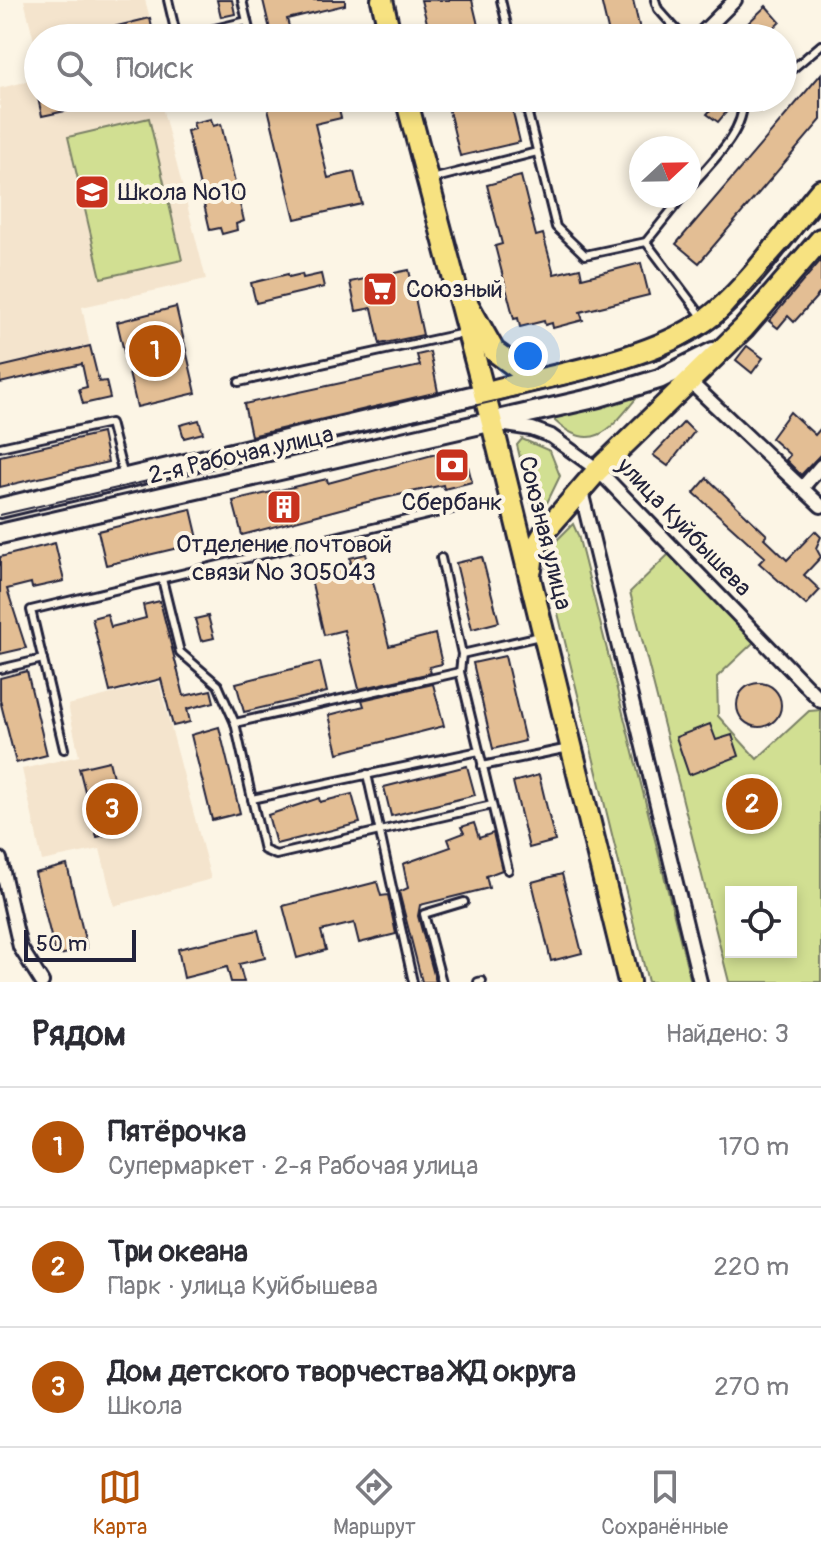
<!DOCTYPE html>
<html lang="ru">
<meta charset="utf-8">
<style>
body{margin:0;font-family:Pangolin,sans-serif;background:#f7f7f7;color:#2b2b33}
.controls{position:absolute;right:24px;bottom:24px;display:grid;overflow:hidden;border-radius:0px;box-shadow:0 4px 12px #0003}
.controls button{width:72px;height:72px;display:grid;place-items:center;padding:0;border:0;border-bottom:2px solid #e1e1e2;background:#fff;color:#2b2b33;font:40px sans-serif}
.compass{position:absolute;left:629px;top:136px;width:72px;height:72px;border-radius:50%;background:#fff;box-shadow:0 4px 12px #0003;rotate:68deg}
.scale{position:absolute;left:24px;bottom:20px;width:112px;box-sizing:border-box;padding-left:8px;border:4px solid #22223b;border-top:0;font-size:22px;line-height:28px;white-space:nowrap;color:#22223b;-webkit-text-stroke:6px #fcf5e5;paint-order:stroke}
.you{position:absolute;left:528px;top:356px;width:28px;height:28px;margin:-20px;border:6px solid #fff;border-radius:50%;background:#1a73e8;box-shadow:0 0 0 12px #1a73e833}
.badge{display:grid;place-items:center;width:52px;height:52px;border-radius:50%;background:#b45309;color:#fff;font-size:26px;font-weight:700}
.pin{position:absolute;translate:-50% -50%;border:4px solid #fff;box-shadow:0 2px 8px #0006}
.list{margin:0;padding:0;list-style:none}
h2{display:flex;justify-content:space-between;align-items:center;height:104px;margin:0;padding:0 32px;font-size:34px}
h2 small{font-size:26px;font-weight:400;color:#7c7c81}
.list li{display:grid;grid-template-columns:52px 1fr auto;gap:24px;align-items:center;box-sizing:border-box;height:120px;padding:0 32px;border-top:2px solid #e1e1e2}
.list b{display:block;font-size:30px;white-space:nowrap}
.list p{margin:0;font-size:26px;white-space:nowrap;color:#7c7c81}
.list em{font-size:26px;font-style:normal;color:#7c7c81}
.icon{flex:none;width:44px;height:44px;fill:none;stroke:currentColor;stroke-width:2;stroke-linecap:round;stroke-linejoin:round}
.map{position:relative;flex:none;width:821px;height:982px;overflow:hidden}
.search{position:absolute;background:#fff;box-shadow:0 4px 12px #0003;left:24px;right:24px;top:24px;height:88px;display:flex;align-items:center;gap:20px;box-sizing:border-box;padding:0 28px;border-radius:44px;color:#7c7c81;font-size:30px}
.sheet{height:464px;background:#fff}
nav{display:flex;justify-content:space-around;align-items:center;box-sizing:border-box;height:112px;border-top:2px solid #e1e1e2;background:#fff;font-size:22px;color:#7c7c81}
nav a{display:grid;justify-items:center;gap:4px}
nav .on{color:#b45309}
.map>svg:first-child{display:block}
.built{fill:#f4e4cd}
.green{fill:#d1df92;stroke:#7a8066;stroke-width:2;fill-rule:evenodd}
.building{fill:#e3be94;stroke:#22223b;stroke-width:2}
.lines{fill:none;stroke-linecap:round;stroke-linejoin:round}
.service-casing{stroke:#22223b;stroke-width:12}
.minor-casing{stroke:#22223b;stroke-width:18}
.secondary-casing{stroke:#22223b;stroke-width:24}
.primary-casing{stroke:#22223b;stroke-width:26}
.service{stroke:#fcf5e5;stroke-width:6}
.minor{stroke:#fcf5e5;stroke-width:12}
.secondary{stroke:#fcf5e5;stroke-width:18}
.primary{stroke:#f7e281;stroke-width:20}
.tram{stroke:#22223b;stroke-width:2}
.labels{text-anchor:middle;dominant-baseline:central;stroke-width:8;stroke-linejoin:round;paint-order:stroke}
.poi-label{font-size:24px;fill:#22223b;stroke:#fcf5e5;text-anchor:start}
.street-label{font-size:24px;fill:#22223b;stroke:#fcf5e5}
</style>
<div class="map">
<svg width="821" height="982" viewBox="0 0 821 982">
<rect width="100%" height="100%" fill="#fcf5e5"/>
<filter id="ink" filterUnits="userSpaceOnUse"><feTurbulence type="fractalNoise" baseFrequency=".0125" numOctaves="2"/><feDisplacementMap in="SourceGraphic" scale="16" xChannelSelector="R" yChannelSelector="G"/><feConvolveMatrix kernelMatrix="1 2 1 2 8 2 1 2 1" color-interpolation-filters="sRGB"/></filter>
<g filter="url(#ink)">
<g class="built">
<path d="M24 0H145L150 18 110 28 112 38H38V57Z"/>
<path d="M38 79V98H126L128 103 146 99 148 106 161 103 206 279 82 307 90 346 0 367V88Z"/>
<path d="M159 682 211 879 114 906 100 849 42 861 22 769 79 756 68 705Z"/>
</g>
<g class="green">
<path d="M149 118 182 260 101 278 68 137Z"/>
<path d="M639 395C613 426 594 457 555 421V415Z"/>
<path d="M522 439 550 451 560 476 544 509 537 513 532 508 517 445Z"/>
<path d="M573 524 578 535 691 982H648L546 564V551Z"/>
<path d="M669 554 754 642 717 677 718 716 757 759 809 711 821 710V982H729L630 592ZM731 892H791V952H731Z"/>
</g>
<g class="building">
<path d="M217 0H232L235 14 221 17Z"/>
<path d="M263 0H345V5L287 19 291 34 272 38Z"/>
<path d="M421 0H472L481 38H431Z"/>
<path d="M601 0H633L642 38H610Z"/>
<path d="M766 6 780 22 763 38H758L746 25Z"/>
<path d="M150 18 153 33 112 38 109 28Z"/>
<path d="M821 74V120L699 263 676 244Z"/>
<path d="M38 98H67L70 110 42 116Z"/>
<path d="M276 98H336L341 118 315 124 328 178 354 172 362 204 295 219 266 100Z"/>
<path d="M446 98H496L497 103 510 100 520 142 460 156Z"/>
<path d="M718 101 729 109 718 122 707 114Z"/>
<path d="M211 119 213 126 221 124 244 221 236 224 237 230 222 234 220 228 210 230 187 131 195 129 193 123Z"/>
<path d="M521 176 536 236 543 234 554 274 580 268 582 278 641 263 649 295 580 312 583 320 553 328 552 323 545 325 544 321 520 327 518 318 514 319 495 246 502 244 487 185Z"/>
<path d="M821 260V292L794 322 788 316 778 328 769 321Z"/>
<path d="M409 270 423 335 380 344 372 308 356 311 350 282Z"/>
<path d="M288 274 289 277 302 274 303 278 321 274 324 287 256 303 251 283Z"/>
<path d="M176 307 196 393 137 407 117 322Z"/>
<path d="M90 346 99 382 106 381 110 398 83 404 79 389 87 387 82 364 0 383V367Z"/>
<path d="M747 346 763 358 752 373 736 360Z"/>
<path d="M430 352 438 392 251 436 244 404 420 366 417 355Z"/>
<path d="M790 412 815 435 821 428V454L801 475 786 460 790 455 771 438Z"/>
<path d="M199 420 203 433 184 438 180 425Z"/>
<path d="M684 422 694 432 668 466 653 455Z"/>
<path d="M102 433 108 462 0 487V456Z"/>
<path d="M464 450 472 482 444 489 443 485 363 503 242 535 233 501 327 479 328 483 436 454V457Z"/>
<path d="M707 478 767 535 764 538 787 560 815 531 821 537 816 548 821 557 804 575 820 590 806 605 759 563 765 557 694 493Z"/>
<path d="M191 509 199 543 106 565 98 531Z"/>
<path d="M55 543 64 581 32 588 31 583 7 589 26 648 0 654V557Z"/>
<path d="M366 554 389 646 435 634 442 664 429 667 431 673 359 689 344 630 324 635 310 575 333 570 332 566 351 563 350 558Z"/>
<path d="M482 557 499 622 472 629 456 563Z"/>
<path d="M160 601 184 696 211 690 214 702 187 709 190 722 173 726 161 679 110 692 92 618 107 614 111 627 146 618 143 605Z"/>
<path d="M208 616 214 638 201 641 195 619Z"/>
<path d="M505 656 525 741 493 749 473 663Z"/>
<path d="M320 662 327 692 244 712 236 683Z"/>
<path d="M27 671 47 755 16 763 0 700V678Z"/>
<circle cx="759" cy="705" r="22"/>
<path d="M433 684 444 726 338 753 329 715 364 706 362 700Z"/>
<path d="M710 724 716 740 732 735 739 756 689 775 676 737Z"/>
<path d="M219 727 240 813 212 820 191 735Z"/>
<path d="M109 761 126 830 97 837 79 768Z"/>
<path d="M467 766 475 795 391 816 384 787Z"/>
<path d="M539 775 555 841 529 848 513 782Z"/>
<path d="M352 794 360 823 276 844 268 815 319 798 320 802Z"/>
<path d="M474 823 479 838 493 833 502 870 486 876 489 888 420 905 418 916 436 982H422L399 892 408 888 403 864 451 847 448 839 464 833 461 827Z"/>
<path d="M67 865 87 948 56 956 35 873Z"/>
<path d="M562 874 582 953 551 961 532 882Z"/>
<path d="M377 882 381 896 388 895 396 934 359 943 354 923 321 931 326 950 297 958 283 906Z"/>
<path d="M258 930 265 958 239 964 244 982H231L227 967 184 978 178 949Z"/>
</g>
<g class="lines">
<defs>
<g id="service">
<path d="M168 0 177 38"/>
<path d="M242 0 251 38"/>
<path d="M501 0 510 38"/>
<path d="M655 0 658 9 684 38"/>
<path d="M178 38 247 21"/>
<path d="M321 38 384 23"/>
<path d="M783 77 821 45"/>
<path d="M524 98 556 227 585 255 646 242 704 319"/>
<path d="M432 179 537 152"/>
<path d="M689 188C709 164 745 133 743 100L753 98"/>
<path d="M646 242 683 196"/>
<path d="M239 382 464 333"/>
<path d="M0 447 110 423 124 477"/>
<path d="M441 558 462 654 460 672"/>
<path d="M162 579 180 652 218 685 235 723 460 672 508 870"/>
<path d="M462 654 540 636"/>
<path d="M0 669 43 659"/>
<path d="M235 723 252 799 479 751"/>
<path d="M64 749 31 610 452 509"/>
<path d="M482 766 569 748"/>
<path d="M367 774 413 982"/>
<path d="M252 799 264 850 276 855 492 805"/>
<path d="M442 982 424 914 464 902"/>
<path d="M478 982 482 981"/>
</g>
<g id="minor">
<path d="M697 38 735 0"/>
<path d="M689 381 821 506"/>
<path d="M499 424 532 429 551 436 598 470 821 701"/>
<path d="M802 488 821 466"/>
<path d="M581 491 700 982"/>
<path d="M0 859 20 947 42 982"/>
</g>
<g id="secondary">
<path d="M0 508 484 393"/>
<path d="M0 534 599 397 659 379 713 352"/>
</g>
<g id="primary">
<path d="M382 0 391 38"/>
<path d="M406 98 492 423 629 982"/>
<path d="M468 305 494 351 534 380"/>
<path d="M484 393C552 374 644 362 703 322 744 294 788 229 821 190"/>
<path d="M531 570 533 552 546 530 598 470 744 328 821 239"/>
</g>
</defs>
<use href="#service" class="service-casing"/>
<use href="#minor" class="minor-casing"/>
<use href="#secondary" class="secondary-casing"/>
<use href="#primary" class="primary-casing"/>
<use href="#service" class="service"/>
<use href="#minor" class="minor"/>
<use href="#secondary" class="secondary"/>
<use href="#primary" class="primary"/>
<path class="tram" d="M0 515 595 378 663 358 720 325 821 211"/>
</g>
</g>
<defs>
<symbol id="school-square" viewBox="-11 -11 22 22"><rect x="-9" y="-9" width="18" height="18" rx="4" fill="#c8321e" stroke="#fcf5e5"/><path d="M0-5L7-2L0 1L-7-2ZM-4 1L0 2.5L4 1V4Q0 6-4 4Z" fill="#fff"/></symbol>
<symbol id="supermarket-square" viewBox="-11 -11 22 22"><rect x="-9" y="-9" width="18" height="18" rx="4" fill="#c8321e" stroke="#fcf5e5"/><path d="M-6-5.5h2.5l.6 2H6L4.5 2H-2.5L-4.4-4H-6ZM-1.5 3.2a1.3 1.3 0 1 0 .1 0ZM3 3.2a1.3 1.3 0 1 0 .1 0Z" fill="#fff"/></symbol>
<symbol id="bank-square" viewBox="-11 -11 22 22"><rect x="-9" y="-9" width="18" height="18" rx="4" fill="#c8321e" stroke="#fcf5e5"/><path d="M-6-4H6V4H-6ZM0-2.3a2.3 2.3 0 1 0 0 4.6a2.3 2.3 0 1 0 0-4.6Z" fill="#fff"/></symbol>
<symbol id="building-square" viewBox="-11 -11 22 22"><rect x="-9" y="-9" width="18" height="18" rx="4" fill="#c8321e" stroke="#fcf5e5"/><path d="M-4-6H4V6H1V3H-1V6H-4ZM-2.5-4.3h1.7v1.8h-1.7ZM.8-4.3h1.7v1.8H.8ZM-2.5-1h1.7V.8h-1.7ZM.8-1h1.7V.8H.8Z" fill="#fff"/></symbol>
</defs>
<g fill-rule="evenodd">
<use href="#school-square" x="72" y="172" width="40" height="40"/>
<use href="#supermarket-square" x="360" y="269" width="40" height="40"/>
<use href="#bank-square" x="432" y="445" width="40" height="40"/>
<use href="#building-square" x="264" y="487" width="40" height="40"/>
</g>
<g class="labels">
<g class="poi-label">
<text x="118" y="192">Школа №10</text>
<text x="406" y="289">Союзный</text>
<text x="452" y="502" text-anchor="middle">Сбербанк</text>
<text x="284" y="544" text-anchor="middle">Отделение почтовой<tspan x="284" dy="28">связи № 305043</tspan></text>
</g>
<g class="street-label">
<text transform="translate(241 455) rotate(-13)">2-я Рабочая улица</text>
<text transform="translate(684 527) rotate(46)">улица Куйбышева</text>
<text transform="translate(545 533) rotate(76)">Союзная улица</text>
</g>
</g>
</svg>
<div class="controls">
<button><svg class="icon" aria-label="locate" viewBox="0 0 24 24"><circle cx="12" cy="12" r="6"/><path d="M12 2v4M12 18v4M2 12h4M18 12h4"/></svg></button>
</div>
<svg class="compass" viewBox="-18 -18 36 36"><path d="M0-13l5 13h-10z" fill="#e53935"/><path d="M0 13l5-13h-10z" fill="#7c7c81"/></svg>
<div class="scale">50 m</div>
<div class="you"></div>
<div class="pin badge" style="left:155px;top:351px">1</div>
<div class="pin badge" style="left:752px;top:804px">2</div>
<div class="pin badge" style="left:112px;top:809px">3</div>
<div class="search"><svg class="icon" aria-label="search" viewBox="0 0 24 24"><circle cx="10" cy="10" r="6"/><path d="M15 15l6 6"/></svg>Поиск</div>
</div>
<section class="sheet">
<h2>Рядом<small>Найдено: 3</small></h2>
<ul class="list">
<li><span class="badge">1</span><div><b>Пятёрочка</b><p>Супермаркет · 2-я Рабочая улица</p></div><em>170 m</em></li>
<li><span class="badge">2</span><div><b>Три океана</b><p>Парк · улица Куйбышева</p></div><em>220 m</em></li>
<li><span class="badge">3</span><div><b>Дом детского творчества ЖД округа</b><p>Школа</p></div><em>270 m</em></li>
</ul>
</section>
<nav>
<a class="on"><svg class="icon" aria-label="map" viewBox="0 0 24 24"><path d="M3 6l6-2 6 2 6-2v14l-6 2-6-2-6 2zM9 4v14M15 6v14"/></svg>Карта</a>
<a><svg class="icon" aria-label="directions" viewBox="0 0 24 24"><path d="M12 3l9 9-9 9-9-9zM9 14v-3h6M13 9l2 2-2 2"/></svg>Маршрут</a>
<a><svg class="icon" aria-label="saved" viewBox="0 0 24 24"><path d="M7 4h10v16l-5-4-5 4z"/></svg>Сохранённые</a>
</nav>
